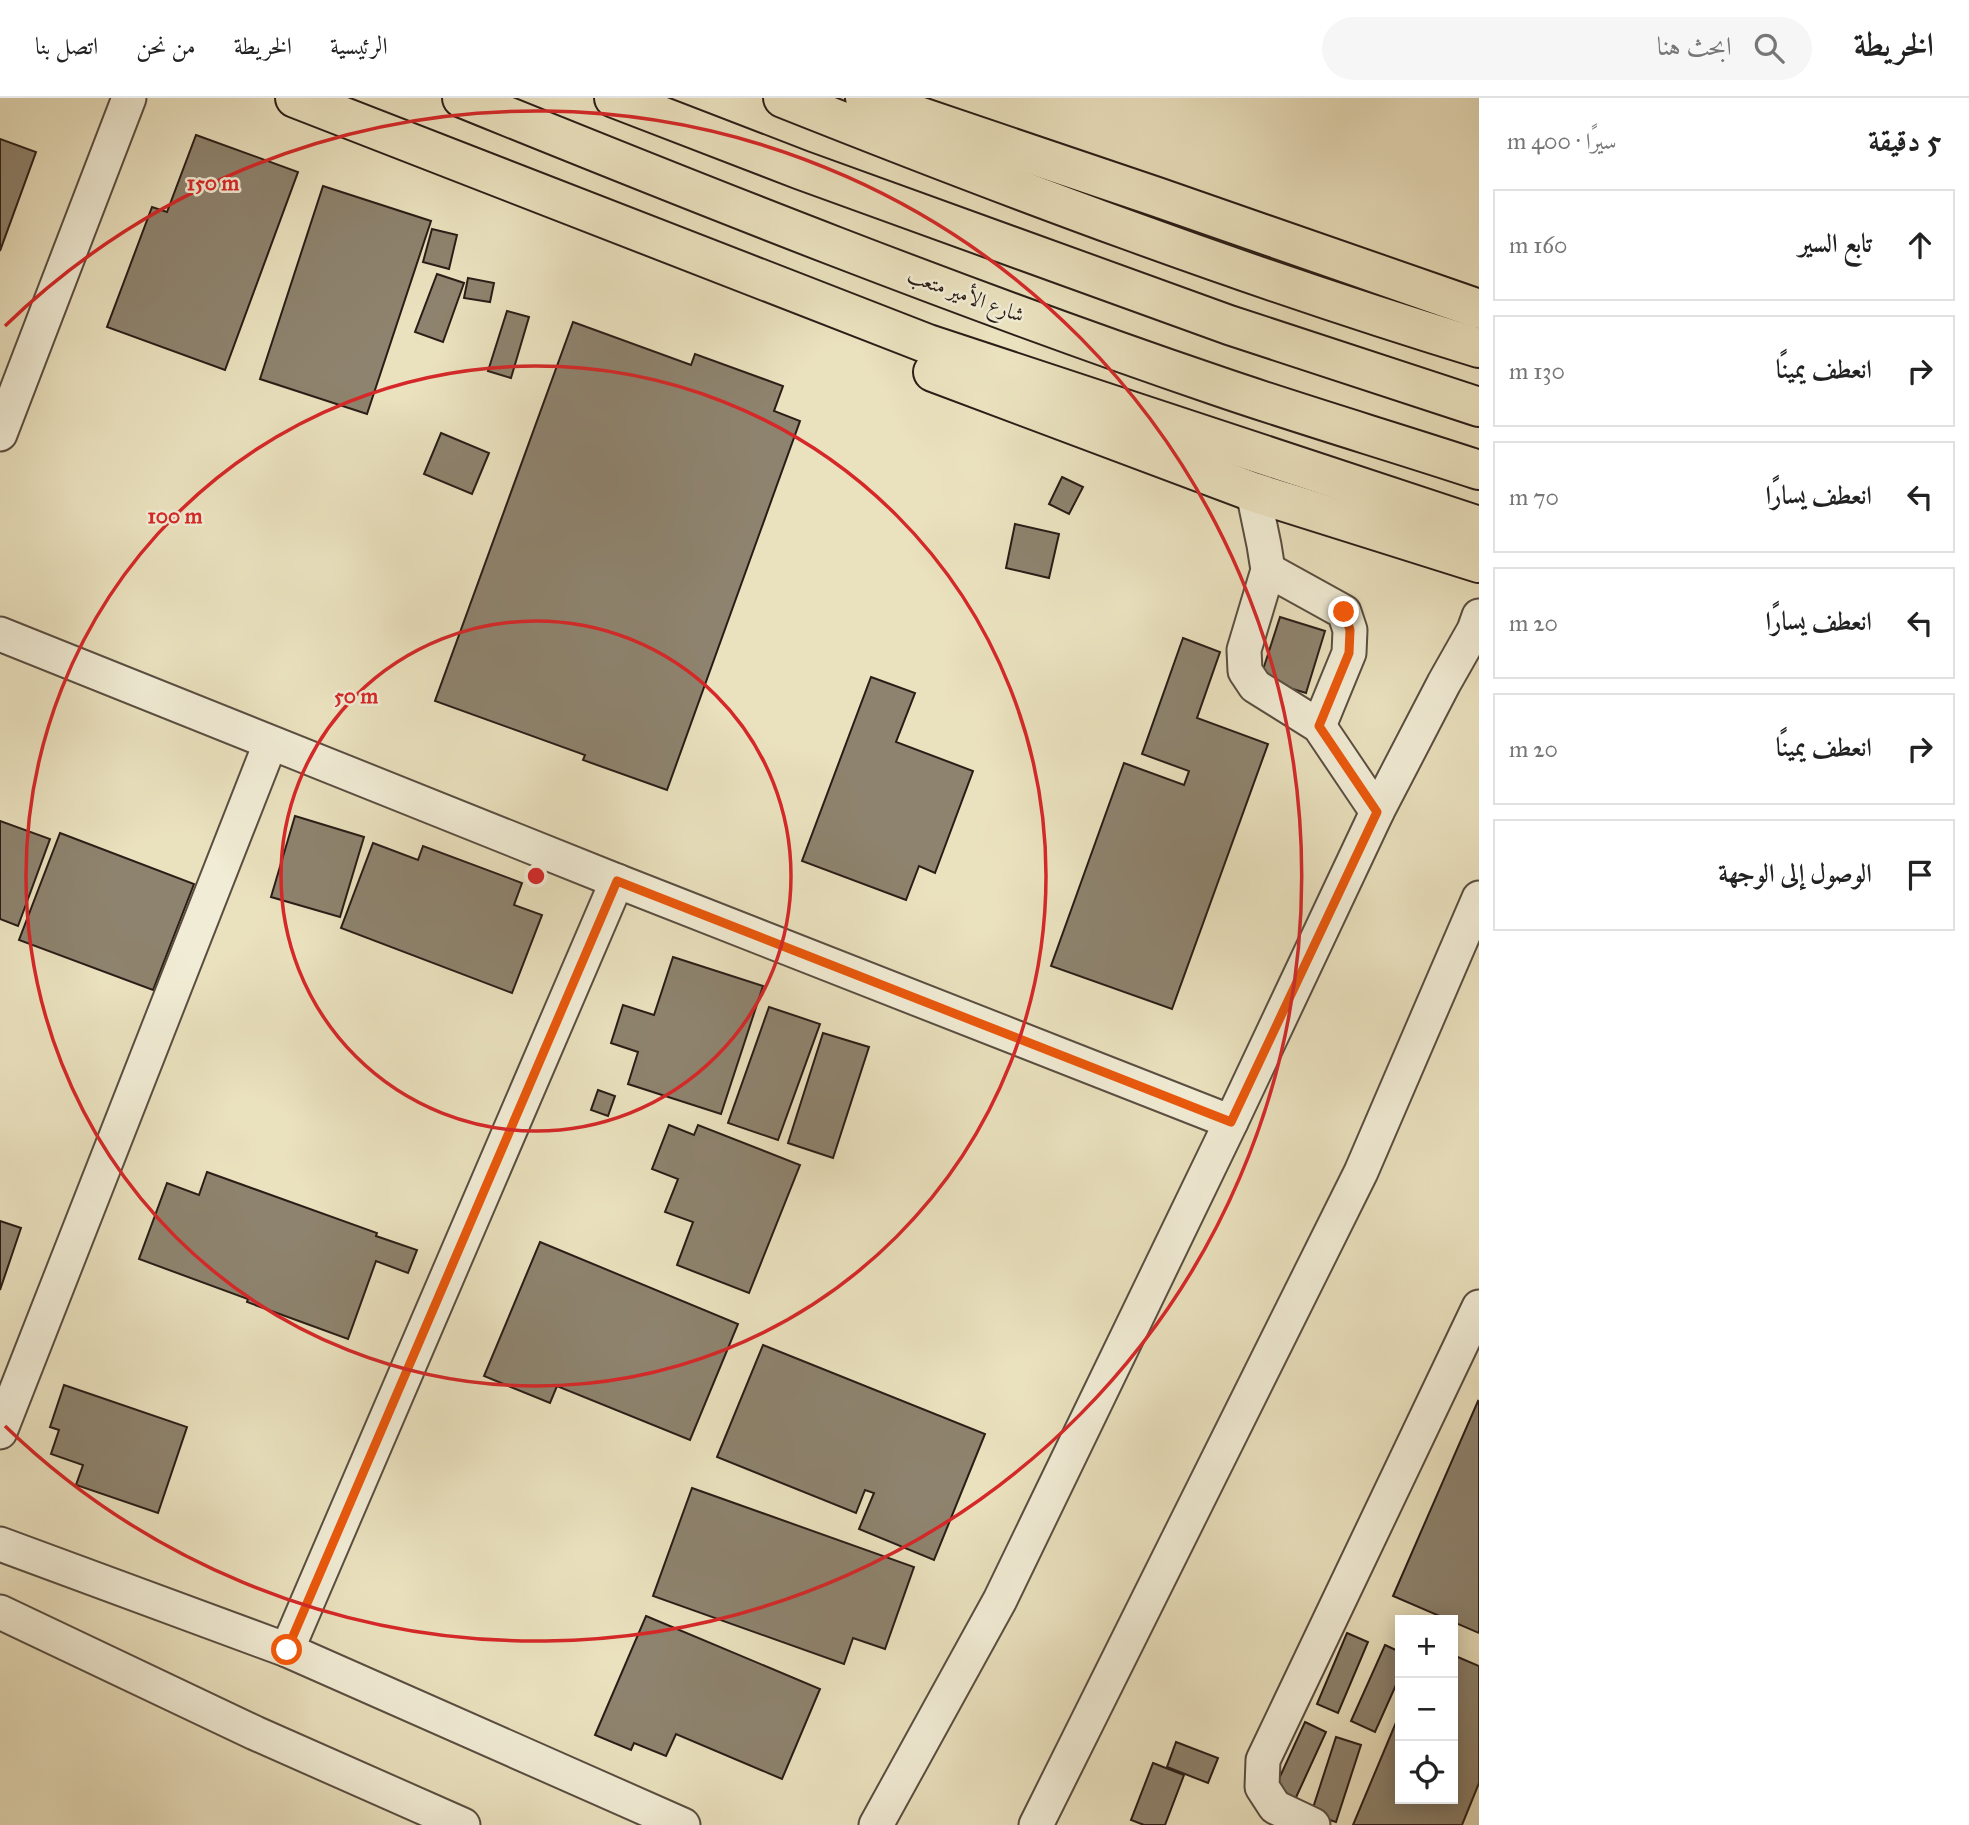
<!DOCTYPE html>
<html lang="ar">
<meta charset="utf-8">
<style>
body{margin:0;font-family:"IM FELL Great Primer",Amiri,serif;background:#f6f6f6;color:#222;direction:rtl}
.controls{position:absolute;right:21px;bottom:21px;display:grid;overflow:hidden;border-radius:0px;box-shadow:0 4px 18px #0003}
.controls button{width:63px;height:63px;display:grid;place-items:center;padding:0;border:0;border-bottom:2px solid #e0e0e0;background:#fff;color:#222;font:35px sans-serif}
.stop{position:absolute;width:21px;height:21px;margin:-16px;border:5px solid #ea580c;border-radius:50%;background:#fff}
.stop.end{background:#ea580c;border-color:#fff;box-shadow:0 2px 7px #0008}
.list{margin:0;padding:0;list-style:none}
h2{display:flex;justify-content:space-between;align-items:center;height:91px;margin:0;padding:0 28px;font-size:30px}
h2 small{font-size:23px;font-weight:400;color:#767676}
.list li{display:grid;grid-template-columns:46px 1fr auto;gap:21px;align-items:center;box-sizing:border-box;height:112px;margin:0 14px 14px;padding:0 14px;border:2px solid #e0e0e0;border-radius:0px}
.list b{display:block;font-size:26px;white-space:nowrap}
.list em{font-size:23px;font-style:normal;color:#767676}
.icon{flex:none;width:38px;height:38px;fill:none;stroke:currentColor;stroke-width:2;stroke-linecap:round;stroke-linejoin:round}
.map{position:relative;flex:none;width:1479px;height:1727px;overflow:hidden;direction:ltr}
header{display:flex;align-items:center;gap:42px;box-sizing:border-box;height:98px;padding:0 35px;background:#fff;border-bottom:2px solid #e0e0e0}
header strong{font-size:33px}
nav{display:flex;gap:38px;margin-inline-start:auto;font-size:24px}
.search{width:490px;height:63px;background:#f6f6f6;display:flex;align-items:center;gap:18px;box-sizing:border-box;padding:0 24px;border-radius:38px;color:#767676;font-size:26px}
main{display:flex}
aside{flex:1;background:#fff}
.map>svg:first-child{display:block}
.building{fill:#8e836e;stroke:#2a1d17;stroke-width:2}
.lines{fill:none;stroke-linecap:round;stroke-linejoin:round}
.minor-casing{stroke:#5a4e41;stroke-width:37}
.major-casing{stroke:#2a1d17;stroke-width:42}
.minor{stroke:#f1ecd5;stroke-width:33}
.major{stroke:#eae1be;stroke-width:38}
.route{stroke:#ea580c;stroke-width:9}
.ring{fill:none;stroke:#d62828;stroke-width:3.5}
.labels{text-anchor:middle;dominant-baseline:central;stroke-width:5;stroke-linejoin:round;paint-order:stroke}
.street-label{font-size:21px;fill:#2a1d17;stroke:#f1ecd5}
.centre{fill:#d62828;stroke:#f1ecd5;stroke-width:3.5}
.ring-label{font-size:21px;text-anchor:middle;font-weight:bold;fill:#d62828;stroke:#f1ecd5;stroke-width:5;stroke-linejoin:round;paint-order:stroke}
</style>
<header>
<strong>الخريطة</strong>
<div class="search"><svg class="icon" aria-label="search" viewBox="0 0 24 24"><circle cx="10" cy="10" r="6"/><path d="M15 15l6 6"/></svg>ابحث هنا</div>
<nav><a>الرئيسية</a><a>الخريطة</a><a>من نحن</a><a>اتصل بنا</a></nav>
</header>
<main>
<aside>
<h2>5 دقيقة<small>سيرًا · 400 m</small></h2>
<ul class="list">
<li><svg class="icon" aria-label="ahead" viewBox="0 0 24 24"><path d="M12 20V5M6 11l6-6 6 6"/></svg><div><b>تابع السير</b></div><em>160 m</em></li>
<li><svg class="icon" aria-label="right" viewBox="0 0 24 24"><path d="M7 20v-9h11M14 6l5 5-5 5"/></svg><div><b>انعطف يمينًا</b></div><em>130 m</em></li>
<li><svg class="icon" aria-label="left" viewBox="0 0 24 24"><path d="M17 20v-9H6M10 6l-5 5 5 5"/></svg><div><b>انعطف يسارًا</b></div><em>70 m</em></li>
<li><svg class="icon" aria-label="left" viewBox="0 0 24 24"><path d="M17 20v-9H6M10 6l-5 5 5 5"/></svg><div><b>انعطف يسارًا</b></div><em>20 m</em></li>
<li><svg class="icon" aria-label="right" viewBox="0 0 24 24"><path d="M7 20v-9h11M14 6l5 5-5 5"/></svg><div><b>انعطف يمينًا</b></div><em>20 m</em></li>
<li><svg class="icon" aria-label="arrive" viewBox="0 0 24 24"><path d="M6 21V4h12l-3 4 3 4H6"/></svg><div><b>الوصول إلى الوجهة</b></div></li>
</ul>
</aside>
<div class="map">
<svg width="1479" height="1727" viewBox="0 0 1479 1727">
<rect width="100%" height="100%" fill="#eae1be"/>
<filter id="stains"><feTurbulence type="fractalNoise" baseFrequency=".00286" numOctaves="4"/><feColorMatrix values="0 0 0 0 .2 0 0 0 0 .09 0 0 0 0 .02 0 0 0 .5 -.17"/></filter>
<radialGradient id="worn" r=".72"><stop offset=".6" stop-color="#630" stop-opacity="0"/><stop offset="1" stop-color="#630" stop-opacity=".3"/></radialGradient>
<g class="building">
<path d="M196 37 298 74 225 272 107 229 152 109 167 114Z"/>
<path d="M0 41 36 54 0 153Z"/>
<path d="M323 88 431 123 367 316 260 281Z"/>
<path d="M432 131 457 137 449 171 423 164Z"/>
<path d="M437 176 464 185 443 244 415 234Z"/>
<path d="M468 180 494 185 490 204 464 200Z"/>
<path d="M507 213 529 219 511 280 488 273Z"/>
<path d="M573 224 691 267 695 256 783 288 774 313 800 323 667 692 583 662 585 657 435 603Z"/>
<path d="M441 335 489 355 472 396 424 376Z"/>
<path d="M1062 379 1083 389 1069 416 1049 406Z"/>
<path d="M1015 426 1059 436 1049 480 1006 470Z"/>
<path d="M1280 519 1325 533 1306 595 1260 581Z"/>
<path d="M1183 540 1220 554 1197 620 1268 646 1172 911 1051 868 1124 665 1184 687 1189 673 1142 656Z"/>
<path d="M871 579 915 595 896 644 973 673 935 775 919 768 906 802 802 763Z"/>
<path d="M295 718 364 739 340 819 271 799Z"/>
<path d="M0 723 50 741 18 828 0 821Z"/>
<path d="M60 735 194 786 153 892 19 842Z"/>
<path d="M373 745 418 762 423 748 522 785 514 807 542 817 512 895 341 830Z"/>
<path d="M673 859 763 888 721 1016 628 986 638 954 611 945 623 907 654 917Z"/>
<path d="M769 909 820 926 778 1042 728 1025Z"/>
<path d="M823 935 869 949 833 1060 788 1045Z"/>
<path d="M598 992 615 998 608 1018 591 1012Z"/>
<path d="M669 1027 694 1037 698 1027 800 1067 749 1195 677 1167 693 1124 665 1114 678 1081 652 1071Z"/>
<path d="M207 1074 377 1135 376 1138 417 1152 408 1175 376 1163 348 1241 247 1204 248 1201 139 1161 167 1085 199 1097Z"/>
<path d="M0 1123 21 1130 0 1192Z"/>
<path d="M540 1144 738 1226 690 1342 557 1288 550 1305 484 1278Z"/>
<path d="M763 1247 985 1336 934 1462 859 1431 874 1395 865 1392 856 1415 717 1359Z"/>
<path d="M64 1287 187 1329 158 1415 76 1387 83 1367 51 1356 59 1332 50 1329Z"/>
<path d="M1478 1303 1479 1304V1535L1393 1498Z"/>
<path d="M692 1390 914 1469 885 1551 853 1540 844 1566 653 1498Z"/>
<path d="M646 1518 820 1591 782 1681 676 1636 666 1658 634 1645 631 1652 595 1637Z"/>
<path d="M1347 1535 1368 1544 1338 1615 1317 1606Z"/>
<path d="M1385 1547 1400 1554V1578L1375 1634 1351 1623Z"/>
<path d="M1453 1557 1479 1568V1685L1462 1727H1353L1400 1615V1701H1453Z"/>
<path d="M1305 1624 1326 1634 1293 1706 1272 1696Z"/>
<path d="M1336 1639 1361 1647 1336 1724 1311 1716Z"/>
<path d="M1176 1644 1218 1660 1208 1685 1167 1669Z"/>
<path d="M1153 1665 1184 1677 1165 1727H1144L1131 1722Z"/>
</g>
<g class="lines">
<defs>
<g id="minor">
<path d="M0 336 129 0"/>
<path d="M1253 394 1264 447 1268 472 1244 552 1245 573 1255 588 1319 628 1377 714"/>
<path d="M1268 472 1344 514 1350 532 1349 555 1319 628"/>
<path d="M0 536 617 783 1231 1024"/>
<path d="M0 1334 270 646"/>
<path d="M0 1446 287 1552 683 1727"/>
<path d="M0 1514 255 1635 463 1727"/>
<path d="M287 1552 617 783"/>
<path d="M876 1727 1000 1502 1231 1024 1377 714 1444 585 1474 532 1479 518"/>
<path d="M1036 1727 1361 1074 1479 800"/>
<path d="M1313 1727 1275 1709 1262 1689 1263 1662 1479 1209"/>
</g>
<g id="major">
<path d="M295 0 928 246 1479 428"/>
<path d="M462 0C711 101 960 200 1215 287 1302 317 1391 343 1479 372"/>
<path d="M614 0 801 72 1229 227 1479 309"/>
<path d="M783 0C1012 91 1243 178 1479 250"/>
<path d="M865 0 1157 99 1479 211"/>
<path d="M933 274 1253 394 1479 465"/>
</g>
</defs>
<use href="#minor" class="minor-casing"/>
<use href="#major" class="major-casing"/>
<use href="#minor" class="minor"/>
<use href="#major" class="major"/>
</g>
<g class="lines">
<path class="route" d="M287 1552 617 783 1231 1024 1377 714 1319 628 1349 555 1350 532 1344 514"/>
</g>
<g class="ring">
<circle cx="536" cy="778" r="255"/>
<circle cx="536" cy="778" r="510"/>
<path d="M5 228A765 765 0 1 1 5 1328"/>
</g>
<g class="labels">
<g class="street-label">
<text transform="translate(966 197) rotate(20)">شارع الأمير متعب</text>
</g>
</g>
<circle cx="536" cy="778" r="10" class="centre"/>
<g class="ring-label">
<text x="213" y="92">150 m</text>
<text x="175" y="425">100 m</text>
<text x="356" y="605">50 m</text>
</g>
<rect width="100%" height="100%" filter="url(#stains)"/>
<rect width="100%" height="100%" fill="url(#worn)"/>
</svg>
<div class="controls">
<button>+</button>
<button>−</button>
<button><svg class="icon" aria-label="locate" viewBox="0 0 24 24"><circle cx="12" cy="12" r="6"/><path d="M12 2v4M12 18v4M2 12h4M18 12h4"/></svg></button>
</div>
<div class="stop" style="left:287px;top:1552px"></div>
<div class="stop end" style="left:1344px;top:514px"></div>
</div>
</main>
